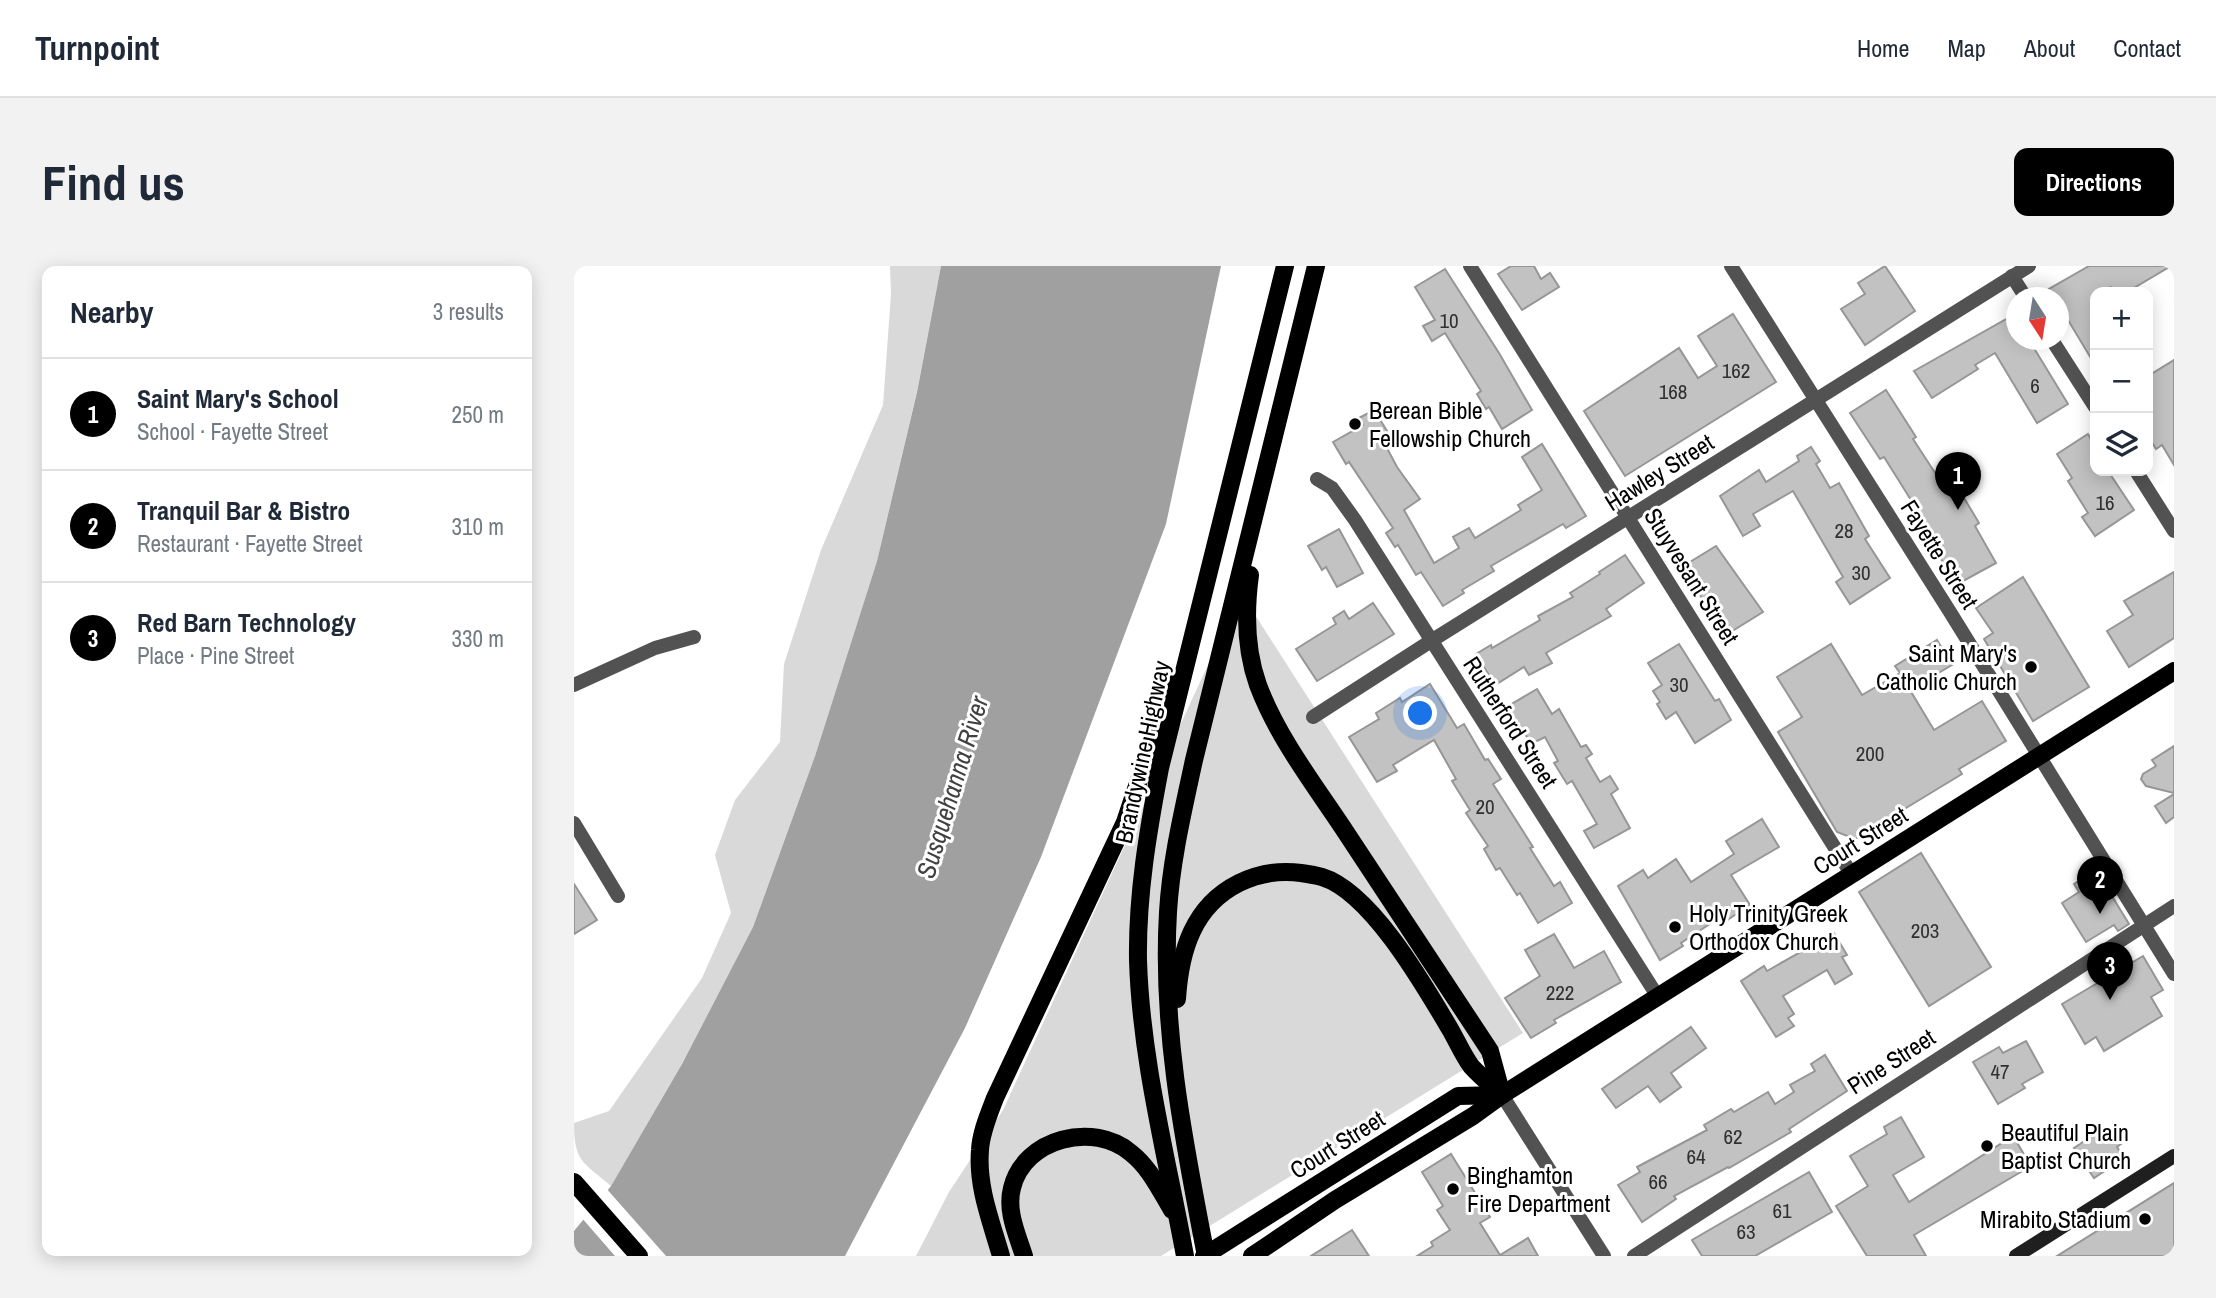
<!DOCTYPE html>
<meta charset="utf-8">
<style>
body{margin:0;font-family:"Archivo Narrow",sans-serif;background:#f2f2f3;color:#1f2937}
.controls{position:absolute;right:21px;top:21px;display:grid;overflow:hidden;border-radius:14px;box-shadow:0 4px 18px #0003}
.controls button{width:63px;height:63px;display:grid;place-items:center;padding:0;border:0;border-bottom:2px solid #e0e1e3;background:#fff;color:#1f2937;font:35px sans-serif}
.compass{position:absolute;left:1432px;top:21px;width:63px;height:63px;border-radius:50%;background:#fff;box-shadow:0 4px 18px #0003;rotate:168deg}
.you{position:absolute;left:847px;top:448px;width:24px;height:24px;margin:-18px;border:5px solid #fff;border-radius:50%;background:#1a73e8;box-shadow:0 0 0 10px #1a73e833}
.badge{display:grid;place-items:center;width:46px;height:46px;border-radius:50%;background:#000;color:#fff;font-size:23px;font-weight:700}
.pin{position:absolute;translate:-50% -58px;filter:drop-shadow(0 2px 4px #0008)}
.pin::after{content:'';position:absolute;top:37px;width:24px;height:21px;background:inherit;clip-path:polygon(0 0,100% 0,50% 100%)}
.list{margin:0;padding:0;list-style:none}
h2{display:flex;justify-content:space-between;align-items:center;height:91px;margin:0;padding:0 28px;font-size:30px}
h2 small{font-size:23px;font-weight:400;color:#747a83}
.list li{display:grid;grid-template-columns:46px 1fr auto;gap:21px;align-items:center;box-sizing:border-box;height:112px;padding:0 28px;border-top:2px solid #e0e1e3}
.list b{display:block;font-size:26px;white-space:nowrap}
.list p{margin:0;font-size:23px;white-space:nowrap;color:#747a83}
.list em{font-size:23px;font-style:normal;color:#747a83}
.icon{flex:none;width:38px;height:38px;fill:none;stroke:currentColor;stroke-width:2;stroke-linecap:round;stroke-linejoin:round}
.map{position:relative;flex:none;width:1600px;height:990px;overflow:hidden;border-radius:14px}
header{display:flex;align-items:center;gap:42px;box-sizing:border-box;height:98px;padding:0 35px;background:#fff;border-bottom:2px solid #e0e1e3}
header strong{font-size:33px}
nav{display:flex;gap:38px;margin-inline-start:auto;font-size:24px}
.intro{display:flex;align-items:center;justify-content:space-between;box-sizing:border-box;height:168px;padding:0 42px}
h1{margin:0;font-size:49px}
.button{padding:18px 32px;border-radius:14px;background:#000;color:#fff;font-size:24px;font-weight:700}
main{display:flex;gap:42px;padding:0 42px}
aside{flex:1;background:#fff;border-radius:14px;box-shadow:0 4px 18px #0003}
.map>svg:first-child{display:block}
.green{fill:#d9d9d9}
.water{fill:#a0a0a0}
.pier{fill:#fff}
.building{fill:#c2c2c2;stroke:#969696;stroke-width:2}
.lines{fill:none;stroke-linecap:round;stroke-linejoin:round}
.street{stroke:#525252;stroke-width:14}
.secondary{stroke:#1f1f1f;stroke-width:14}
.primary{stroke:#000;stroke-width:18}
.poi-dot{fill:#000;stroke:#fff;stroke-width:2.5}
.labels{text-anchor:middle;dominant-baseline:central;stroke-width:6;stroke-linejoin:round;paint-order:stroke}
.number-label{font-size:21px;fill:#303030}
.poi-label{font-size:24px;fill:#000;stroke:#fff;text-anchor:start}
.street-label{font-size:24px;fill:#000;stroke:#fff}
.water-label{font-size:26px;font-style:italic;fill:#414141;stroke:#fff}
</style>
<header>
<strong>Turnpoint</strong>
<nav><a>Home</a><a>Map</a><a>About</a><a>Contact</a></nav>
</header>
<div class="intro"><h1>Find us</h1><a class="button">Directions</a></div>
<main>
<aside>
<h2>Nearby<small>3 results</small></h2>
<ul class="list">
<li><span class="badge">1</span><div><b>Saint Mary's School</b><p>School · Fayette Street</p></div><em>250 m</em></li>
<li><span class="badge">2</span><div><b>Tranquil Bar &amp; Bistro</b><p>Restaurant · Fayette Street</p></div><em>310 m</em></li>
<li><span class="badge">3</span><div><b>Red Barn Technology</b><p>Place · Pine Street</p></div><em>330 m</em></li>
</ul>
</aside>
<div class="map">
<svg width="1600" height="990" viewBox="0 0 1600 990">
<rect width="100%" height="100%" fill="#fff"/>
<g class="green">
<path d="M316 0H367L343 125 303 295 241 490 179 661 108 798 37 920C9 896 0 896 0 857L35 845 128 712 157 647 141 589 161 534 206 476 210 398 247 284 309 139 317 28Z"/>
<path d="M667 327 949 767 587 990H342L375 926 429 844Z"/>
</g>
<path class="water" d="M367 0H647L592 258 467 591 391 762 271 990H0V965L37 920 108 798 179 661 241 490 303 295 343 126Z"/>
<path class="pier" d="M31 921 92 990H41L7 951Z"/>
<g class="building">
<path d="M937 0H960L967 13 976 7 985 21 948 44 924 8Z"/>
<path d="M1311 0 1341 45 1291 79 1267 43 1291 28 1284 17Z"/>
<path d="M1515 0H1597L1553 26H1541L1537 21 1528 26H1521V99L1485 39V32H1480L1475 23Z"/>
<path d="M871 3 925 87 958 144 928 163 915 141 912 143 903 128 907 125 871 67 858 75 849 60 861 54 841 21Z"/>
<path d="M1443 47V74H1455L1494 138 1463 157 1421 87 1401 99 1404 103 1358 132 1340 105Z"/>
<path d="M1159 48 1202 116 1051 210 1010 145 1105 82 1124 112 1143 100 1124 70Z"/>
<path d="M1600 94V199L1588 179 1582 183 1574 170V110Z"/>
<path d="M1312 124 1342 171 1339 173 1367 216 1377 210 1405 257 1401 260 1422 297 1382 319 1334 236 1337 234 1310 191 1306 193 1276 147Z"/>
<path d="M800 144 813 165 806 169 823 201 846 233 830 244 860 297 885 282 879 271 895 262 901 272 947 244 944 239 968 224 948 191 968 178 1012 250 992 262 989 258 917 300 920 305 888 324 890 327 869 340 847 306 842 309 824 279 821 281 812 267 819 262 775 196 772 198 759 176 789 159 785 152Z"/>
<path d="M1514 168 1521 181V205H1534L1560 244 1521 270 1508 251 1514 247 1494 215 1498 212 1483 188Z"/>
<path d="M1237 181 1246 195 1242 198 1256 222 1265 217 1295 270 1291 273 1316 312 1276 338 1262 316 1269 311 1219 225 1179 248 1186 260 1169 270 1146 230 1185 204 1192 216 1225 195 1223 190Z"/>
<path d="M765 263 789 307 763 321 752 301 748 304 734 280Z"/>
<path d="M1142 280 1189 346 1152 369 1122 323 1125 321 1111 299Z"/>
<path d="M1051 289 1070 317 1032 343 1037 350 972 387 978 397 955 409 950 401 921 419 902 388 917 379 918 382 966 354 964 350 999 331 996 327 1026 308 1025 306Z"/>
<path d="M1600 306V372L1555 401 1533 365 1559 349 1550 335Z"/>
<path d="M1449 311 1515 421 1459 455 1410 373 1419 367 1402 342Z"/>
<path d="M799 337 820 368 743 415 722 383 762 358 759 352 770 345 775 353Z"/>
<path d="M1363 374 1378 399 1336 424 1360 464 1408 435 1432 475 1385 503 1388 508 1281 573 1263 566 1204 466 1228 451 1203 411 1257 378 1288 429 1326 407 1321 400Z"/>
<path d="M1105 378 1141 435 1145 433 1157 454 1121 477 1102 446 1092 453 1083 438 1086 436 1079 425 1088 419 1074 397Z"/>
<path d="M856 418 883 462 890 458 911 494 914 493 927 513 919 518 959 581 956 582 980 620 986 616 998 637 964 657 946 627 943 629 926 602 922 604 910 583 914 580 892 547 896 544 878 515 882 513 860 474 819 499 823 505 803 516 775 471 805 453 802 447 826 432 828 436Z"/>
<path d="M963 423 978 448 985 443 1007 481 1012 479 1018 488 1012 492 1026 516 1036 510 1044 523 1037 528 1056 562 1020 582 1010 565 1023 558 998 515 993 518 980 497 984 495 971 471 957 478 946 459 940 462 929 443Z"/>
<path d="M1600 480V527L1572 520 1567 513 1569 508 1582 500 1578 494Z"/>
<path d="M1600 528V551L1592 557 1581 540Z"/>
<path d="M1188 553 1205 581 1157 609 1176 639 1152 655 1148 650 1107 677 1109 680 1086 694 1044 620 1069 604 1074 612 1102 593 1117 616 1160 588 1152 575Z"/>
<path d="M1347 587 1417 701 1355 740 1285 626Z"/>
<path d="M1522 604 1555 658 1544 665 1540 659 1512 676 1488 637 1505 626 1500 618Z"/>
<path d="M0 618 23 654 0 668Z"/>
<path d="M1260 667 1273 689 1268 691 1278 708 1261 718 1253 704 1209 730 1220 748 1214 752 1220 760 1202 771 1167 715 1190 700 1193 705Z"/>
<path d="M980 668 1000 702 1030 685 1047 716 980 754 982 757 957 772 931 732 966 710 951 684Z"/>
<path d="M1569 690 1589 724 1577 731 1588 750 1530 785 1522 771 1511 778 1488 738Z"/>
<path d="M1117 761 1132 782 1097 807 1107 821 1086 836 1074 820 1042 842 1028 823Z"/>
<path d="M1452 775 1469 806 1448 818 1451 822 1424 838 1399 796 1425 781 1429 787Z"/>
<path d="M1251 789 1273 825 1215 863 1217 866 1155 902 1154 901 1100 930 1102 933 1068 956 1044 919 1066 906 1063 901 1133 864 1130 859 1157 843 1160 846 1194 826 1201 838 1220 826 1216 819 1241 805 1237 798Z"/>
<path d="M1327 851 1350 891 1319 909 1335 936 1439 870 1457 900 1340 969 1352 990H1293L1262 940 1294 920 1276 890 1313 868 1310 861Z"/>
<path d="M1528 863 1535 872 1541 868 1547 878 1543 881 1550 892 1520 912 1500 882Z"/>
<path d="M877 888 916 951 906 957 926 989 954 972 964 990H843L859 980 857 976 876 964 863 944 869 940 848 906Z"/>
<path d="M1235 906 1258 946 1181 990H1128L1118 974Z"/>
<path d="M1600 917V987L1595 990H1483Z"/>
<path d="M778 964 795 990H737Z"/>
</g>
<g class="lines">
<g class="street">
<path d="M896 0 1278 609"/>
<path d="M1157 0 1376 346 1600 708"/>
<path d="M1438 10 1452 32"/>
<path d="M1478 74 1521 141"/>
<path d="M1562 205 1600 265"/>
<path d="M743 213 758 222 781 254 1084 731"/>
<path d="M0 419 81 382 120 371"/>
<path d="M739 451 857 375 1455 0"/>
<path d="M0 557 44 630"/>
<path d="M928 829 1030 990"/>
<path d="M1060 990 1600 640"/>
</g>
<path class="secondary" d="M1442 990 1600 890"/>
<g class="primary">
<path d="M676 309C671 346 671 383 684 419 703 470 739 517 769 562 818 636 867 711 916 785L928 829"/>
<path d="M603 733C606 685 619 640 665 617 684 608 706 604 727 607 734 608 741 609 748 611 797 626 850 719 876 763 883 775 889 789 897 800 906 810 918 820 928 829"/>
<path d="M0 916 65 990"/>
<path d="M427 990C417 955 403 921 406 884 407 866 415 848 421 832L551 556 599 412"/>
<path d="M450 990C443 968 432 945 438 922 450 872 520 855 557 887 576 902 586 924 598 944"/>
<path d="M611 990C593 892 567 794 564 694 563 629 574 565 586 502L711 0"/>
<path d="M630 990 884 830 928 829"/>
<path d="M632 990C610 876 587 763 594 646 597 595 609 545 620 494L742 0"/>
<path d="M678 990 761 934 899 850 928 829 1600 405"/>
</g>
</g>
<g class="poi-dot">
<circle cx="781" cy="158" r="7"/>
<circle cx="1457" cy="401" r="7"/>
<circle cx="1101" cy="661" r="7"/>
<circle cx="1413" cy="880" r="7"/>
<circle cx="879" cy="923" r="7"/>
<circle cx="1571" cy="953" r="7"/>
</g>
<g class="labels">
<g class="number-label">
<text x="875" y="54">10</text>
<text x="1162" y="104">162</text>
<text x="1461" y="119">6</text>
<text x="1099" y="125">168</text>
<text x="1531" y="236">16</text>
<text x="1270" y="264">28</text>
<text x="1287" y="306">30</text>
<text x="1105" y="418">30</text>
<text x="1296" y="487">200</text>
<text x="911" y="540">20</text>
<text x="1351" y="664">203</text>
<text x="986" y="726">222</text>
<text x="1426" y="805">47</text>
<text x="1159" y="870">62</text>
<text x="1122" y="890">64</text>
<text x="1084" y="915">66</text>
<text x="1208" y="944">61</text>
<text x="1172" y="965">63</text>
</g>
<g class="poi-label">
<text x="795" y="144">Berean Bible<tspan x="795" dy="28">Fellowship Church</tspan></text>
<text x="1443" y="387" text-anchor="end">Saint Mary's<tspan x="1443" dy="28">Catholic Church</tspan></text>
<text x="1115" y="647">Holy Trinity Greek<tspan x="1115" dy="28">Orthodox Church</tspan></text>
<text x="1427" y="866">Beautiful Plain<tspan x="1427" dy="28">Baptist Church</tspan></text>
<text x="893" y="909">Binghamton<tspan x="893" dy="28">Fire Department</tspan></text>
<text x="1557" y="953" text-anchor="end">Mirabito Stadium</text>
</g>
<g class="street-label">
<text transform="translate(1085 206) rotate(-32)">Hawley Street</text>
<text transform="translate(1366 288) rotate(58)">Fayette Street</text>
<text transform="translate(1118 310) rotate(58)">Stuyvesant Street</text>
<text transform="translate(937 456) rotate(57)">Rutherford Street</text>
<text transform="translate(568 486) rotate(-78)">Brandywine Highway</text>
<text transform="translate(1286 574) rotate(-32)">Court Street</text>
<text transform="translate(1317 795) rotate(-33)">Pine Street</text>
<text transform="translate(763 878) rotate(-32)">Court Street</text>
</g>
<g class="water-label">
<text transform="translate(378 521) rotate(-73)">Susquehanna River</text>
</g>
</g>
</svg>
<div class="controls">
<button>+</button>
<button>−</button>
<button><svg class="icon" aria-label="layers" viewBox="0 0 24 24"><path d="M12 4l9 5-9 5-9-5zM3 14l9 5 9-5"/></svg></button>
</div>
<svg class="compass" viewBox="-18 -18 36 36"><path d="M0-13l5 13h-10z" fill="#e53935"/><path d="M0 13l5-13h-10z" fill="#747a83"/></svg>
<div class="you"></div>
<div class="pin badge" style="left:1384px;top:244px">1</div>
<div class="pin badge" style="left:1526px;top:648px">2</div>
<div class="pin badge" style="left:1536px;top:734px">3</div>
</div>
</main>
